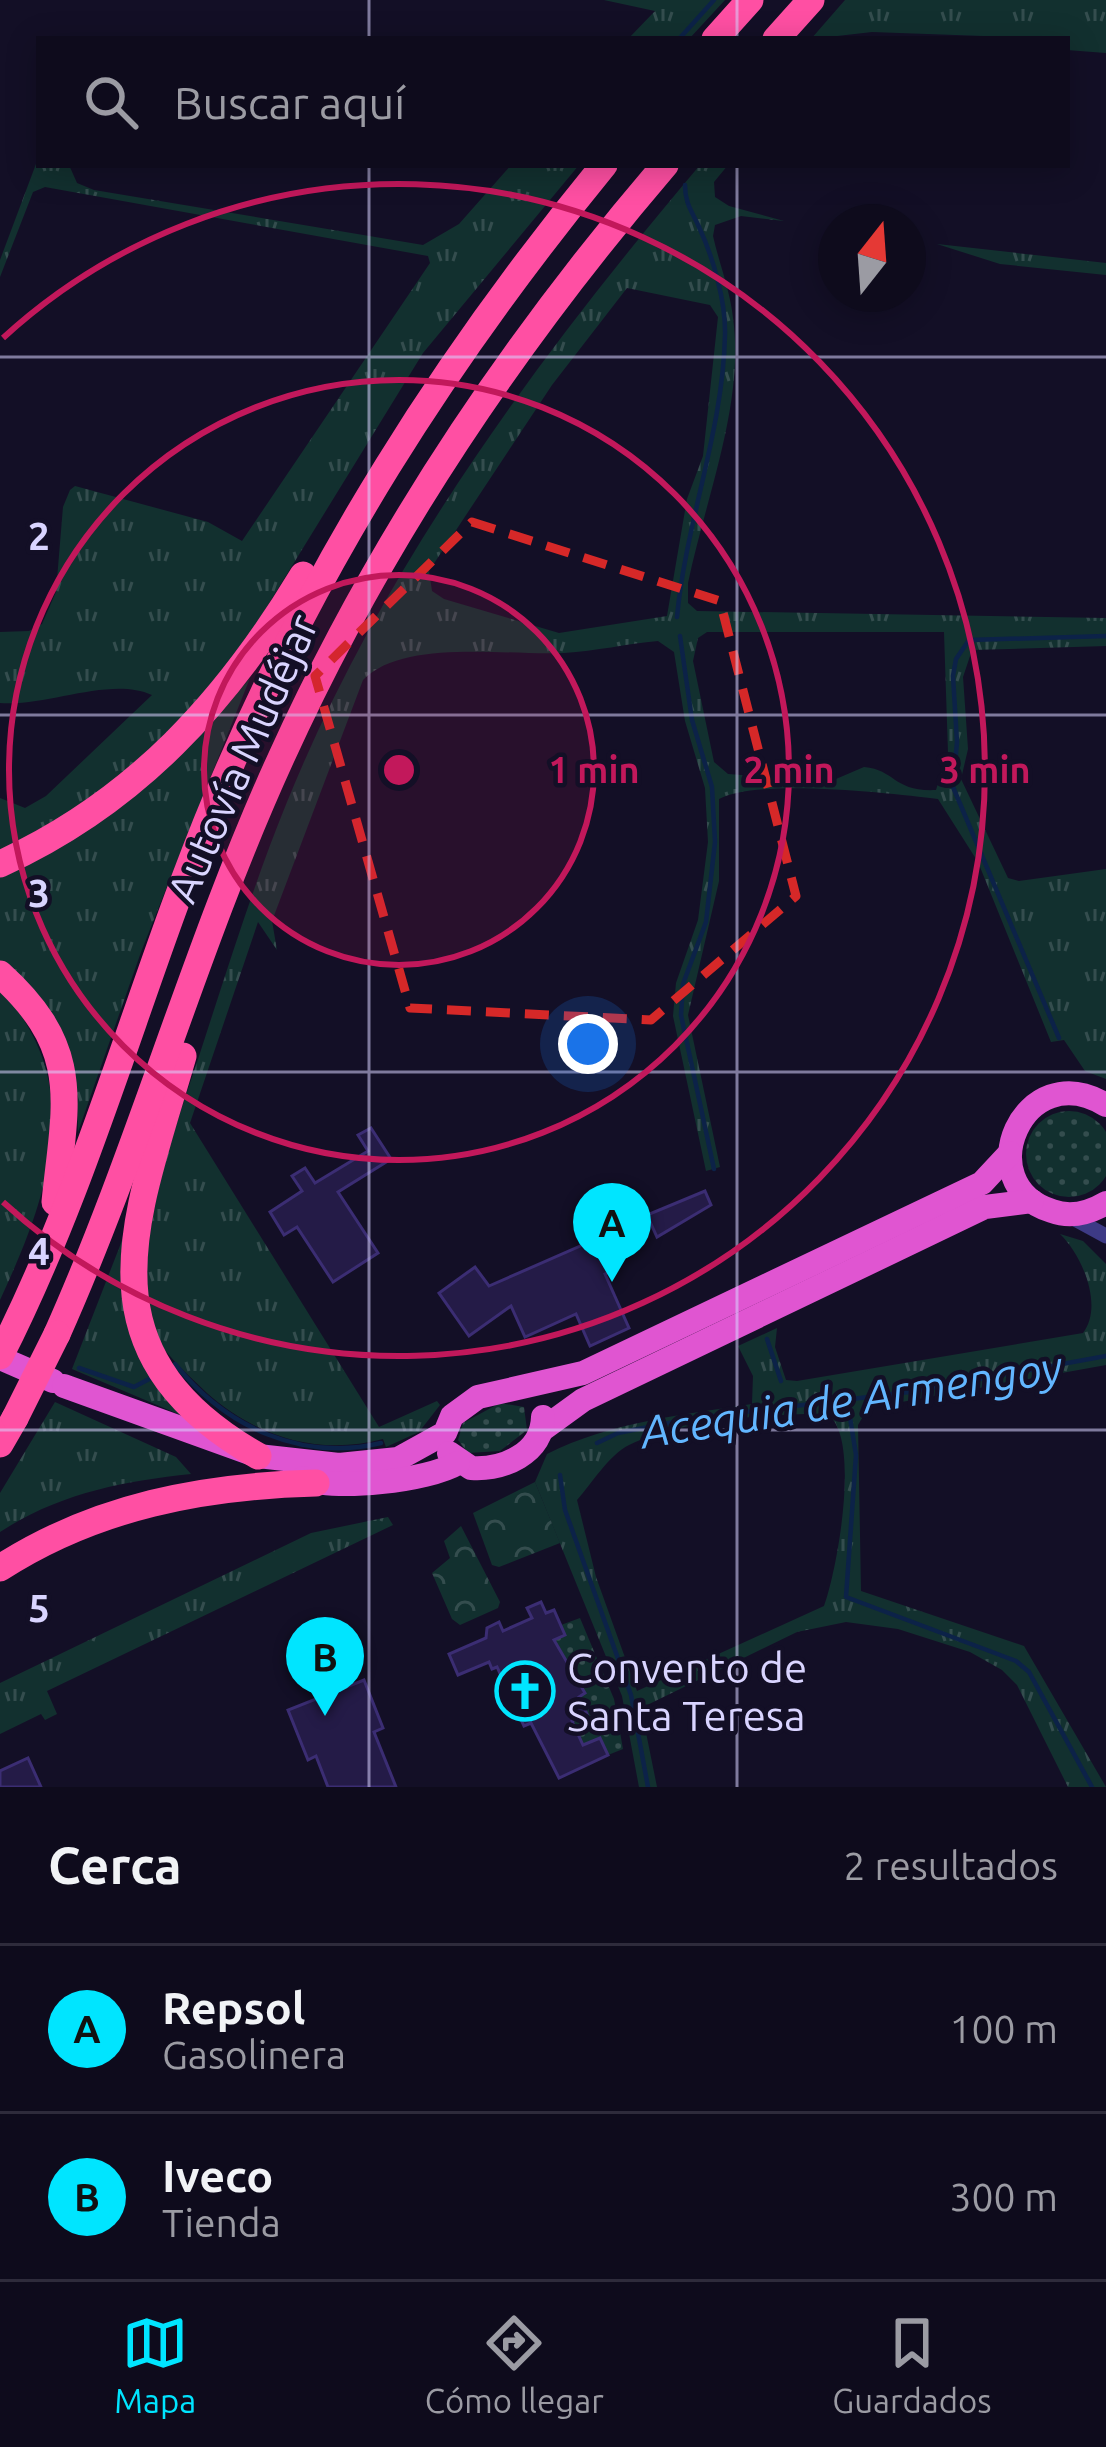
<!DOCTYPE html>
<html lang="es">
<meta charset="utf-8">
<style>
body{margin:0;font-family:Ubuntu,sans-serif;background:#171425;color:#f1f3f6}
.compass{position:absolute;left:818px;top:204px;width:108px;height:108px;border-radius:50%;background:#0e0b1c;box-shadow:0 6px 30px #0003;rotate:17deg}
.you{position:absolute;left:588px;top:1044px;width:42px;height:42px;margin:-30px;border:9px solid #fff;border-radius:50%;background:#1a73e8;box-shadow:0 0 0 18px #1a73e833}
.badge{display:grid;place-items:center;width:78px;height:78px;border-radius:50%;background:#00e5ff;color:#111;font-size:39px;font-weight:700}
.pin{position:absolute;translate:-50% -99px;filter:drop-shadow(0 3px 6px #0008)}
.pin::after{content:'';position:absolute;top:63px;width:42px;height:36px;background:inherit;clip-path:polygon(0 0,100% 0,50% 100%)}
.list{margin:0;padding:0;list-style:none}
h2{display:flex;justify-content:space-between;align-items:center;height:156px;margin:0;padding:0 48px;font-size:51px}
h2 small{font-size:39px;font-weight:400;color:#9b9ba3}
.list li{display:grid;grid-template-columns:78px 1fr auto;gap:36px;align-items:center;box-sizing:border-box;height:168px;padding:0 48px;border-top:3px solid #2e2b3b}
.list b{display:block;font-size:45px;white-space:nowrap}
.list p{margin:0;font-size:39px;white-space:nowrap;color:#9b9ba3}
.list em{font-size:39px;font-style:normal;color:#9b9ba3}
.icon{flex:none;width:66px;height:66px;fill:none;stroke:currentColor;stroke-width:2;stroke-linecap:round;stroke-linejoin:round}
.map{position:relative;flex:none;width:1106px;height:1787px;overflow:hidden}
.search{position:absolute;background:#0e0b1c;box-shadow:0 6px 30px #0003;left:36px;right:36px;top:36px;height:132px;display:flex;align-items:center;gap:30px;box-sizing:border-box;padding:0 42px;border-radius:0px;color:#9b9ba3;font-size:45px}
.sheet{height:492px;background:#0e0b1c}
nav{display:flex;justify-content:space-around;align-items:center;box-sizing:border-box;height:168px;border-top:3px solid #2e2b3b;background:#0e0b1c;font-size:33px;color:#9b9ba3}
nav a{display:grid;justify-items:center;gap:6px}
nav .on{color:#00e5ff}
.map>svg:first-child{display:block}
.grass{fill:url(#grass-tufts);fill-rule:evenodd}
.forest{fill:url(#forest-crowns)}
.garden{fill:url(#garden-dots)}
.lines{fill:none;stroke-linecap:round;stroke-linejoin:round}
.stream{stroke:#0c2248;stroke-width:4.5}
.building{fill:#241b47;stroke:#3b2d73;stroke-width:3}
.minor{stroke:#3d3a85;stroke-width:15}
.trunk{stroke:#e055d1;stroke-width:24}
.motorway{stroke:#ff4fa3;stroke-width:27}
.motorway-bridge{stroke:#ff4fa3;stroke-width:27}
.marked{fill:none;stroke:#d62828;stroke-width:9;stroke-dasharray:24 15;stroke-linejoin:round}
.grid{fill:none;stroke:#d9d4ff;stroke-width:3;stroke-opacity:0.55}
.ring{fill:none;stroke:#c2185b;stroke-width:6}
.labels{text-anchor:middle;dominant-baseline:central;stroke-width:9;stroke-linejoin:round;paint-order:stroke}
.street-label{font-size:42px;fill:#d9d4ff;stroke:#130f26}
.poi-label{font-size:42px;fill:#d9d4ff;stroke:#130f26;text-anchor:start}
.water-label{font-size:45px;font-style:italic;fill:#62b6ff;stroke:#130f26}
.grid-label{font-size:39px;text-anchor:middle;font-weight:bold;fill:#d9d4ff;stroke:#130f26;stroke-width:9;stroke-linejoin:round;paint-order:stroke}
.centre{fill:#c2185b;stroke:#130f26;stroke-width:6}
.ring-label{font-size:36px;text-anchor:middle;font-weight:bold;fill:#c2185b;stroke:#130f26;stroke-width:9;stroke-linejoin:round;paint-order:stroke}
</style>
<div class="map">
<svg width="1106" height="1787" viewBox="0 0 1106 1787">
<defs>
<pattern id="grass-tufts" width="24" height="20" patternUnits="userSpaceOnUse" patternTransform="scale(3)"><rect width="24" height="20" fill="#12302f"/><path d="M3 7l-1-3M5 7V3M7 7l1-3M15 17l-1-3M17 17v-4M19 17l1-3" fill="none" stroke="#344d4e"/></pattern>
<pattern id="forest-crowns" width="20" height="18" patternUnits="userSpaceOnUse" patternTransform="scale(3)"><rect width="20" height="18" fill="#12302f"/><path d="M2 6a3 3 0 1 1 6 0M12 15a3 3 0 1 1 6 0" fill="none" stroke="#344d4e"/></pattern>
<pattern id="garden-dots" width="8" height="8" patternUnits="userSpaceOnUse" patternTransform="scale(3)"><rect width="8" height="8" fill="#12302f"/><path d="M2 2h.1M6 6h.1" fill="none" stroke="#344d4e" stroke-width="1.8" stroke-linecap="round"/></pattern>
</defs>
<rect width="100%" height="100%" fill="#130f26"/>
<g class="grass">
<path d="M604 0H725L689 39H628L655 11Z"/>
<path d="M845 0H1106V53L1067 50V39L872 32 811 39Z"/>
<path d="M39 156V165H69L77 183 94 190 423 245 459 224 511 165H579L423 353 239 652 175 728 90 801 0 851V798L25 808 46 796 152 695C110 676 47 707 0 703V632L29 631 42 624 56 592 63 507 70 490 75 486 208 522 242 541 430 263 428 256 45 187 33 192 0 277V260Z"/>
<path d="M700 165H728L714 182 715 197 729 206 784 221 741 216 715 225 713 236C719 263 730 290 733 318 745 403 705 500 688 583V603L697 611 1106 618V646L972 650 963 677 968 749 961 779 1008 878 1019 881 1106 869V1079L1085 1071 1064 1040 1051 1042 978 862 938 799C892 793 756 778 719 799V881L688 1015 720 1167 706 1171 673 1016 676 983 698 920 708 842 705 788 685 721 674 652 658 641C626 644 596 651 564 653 508 656 403 638 363 680L272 921 277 950 258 922 190 1123 379 1427 437 1401 440 1405 419 1432 386 1447 383 1439C318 1456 257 1437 207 1393 195 1381 179 1367 170 1356 112 1293 178 1121 201 1050 228 967 254 883 287 802 383 566 537 358 700 165ZM627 288 710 305 718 317 703 456 687 499 667 616 559 633 444 599 432 591 429 571 552 385ZM707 632H944L948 752 936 790C893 792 896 770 864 767L829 782 728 774 714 762 693 661 698 638Z"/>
<path d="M937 244 1106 263V275L1000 264Z"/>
<path d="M250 678 141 952 78 1132 77 1099 0 961V874C101 830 180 763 250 678Z"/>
<path d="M0 989C88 1085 49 1194 0 1300Z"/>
<path d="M1060 1234 1083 1241 1106 1264V1365L868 1408 858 1425 861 1591 1024 1646 1106 1787H1068L1017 1685 1002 1670 970 1652 898 1629 846 1622 797 1632 641 1708 657 1787H639L622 1696 535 1482 547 1454C611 1422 681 1415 752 1404L753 1376 738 1346 777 1328 775 1347 786 1380 797 1381 1083 1333C1104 1306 1082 1255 1060 1234ZM827 1414C862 1436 837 1571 824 1606L637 1691 596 1577 577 1500C592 1483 609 1455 629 1445 678 1420 772 1413 827 1414Z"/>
<path d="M123 1238V1276L187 1411 183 1416 72 1369Z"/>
<path d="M55 1402 176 1457 191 1474C123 1481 58 1494 0 1532V1493Z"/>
<path d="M388 1517 393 1525 47 1691 57 1714 45 1720 41 1714 0 1734V1683L311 1533Z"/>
</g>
<g class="forest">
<path d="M535 1482 560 1543 499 1567 492 1565 473 1513Z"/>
<path d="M461 1526 500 1602 498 1608 460 1625 452 1619 432 1573 450 1558 444 1541Z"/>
</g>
<g class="garden">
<circle cx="1069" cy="1154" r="43"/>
<path d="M500 1403 524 1407 527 1430 500 1451 468 1453 458 1440 463 1423Z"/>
<path d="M580 1618 614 1699 623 1749 608 1755 600 1738 583 1745 572 1721 587 1714 579 1697 585 1693 554 1640 565 1635 561 1625Z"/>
</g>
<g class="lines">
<g class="stream">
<path d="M679 39 714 0"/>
<path d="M677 617C686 521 723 431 725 335 726 302 713 257 699 227 692 211 685 204 685 185"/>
<path d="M680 636 692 720 712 787 715 842 706 922 683 984 681 1015 714 1169"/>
<path d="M1059 1038 953 787 957 742 953 676 956 659 969 640 1106 636"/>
<path d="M767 1339 781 1381"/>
<path d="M175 1364C226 1427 301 1462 381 1443"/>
<path d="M79 1368 134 1387 151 1378"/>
<path d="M847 1399 856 1455 846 1597 1016 1661 1029 1672 1092 1787"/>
<path d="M597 1443 618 1433 689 1419 909 1392 1106 1356"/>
<path d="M560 1475 565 1510 631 1695 648 1787"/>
</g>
</g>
<g class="building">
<path d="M371 1128 391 1159 338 1192 378 1253 333 1282 297 1227 284 1235 270 1212 302 1191 292 1176 305 1168 315 1183 368 1151 358 1135Z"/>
<path d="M705 1191 711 1205 657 1237 647 1215Z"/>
<path d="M601 1237 616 1269 605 1274 629 1328 590 1346 576 1314 525 1337 511 1306 469 1336 439 1293 475 1267 489 1286Z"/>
<path d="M541 1602 546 1613 554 1610 565 1635 554 1640 585 1693 579 1697 587 1714 572 1721 583 1745 600 1738 608 1755 559 1778 531 1723 524 1726 497 1667 492 1669 489 1662 458 1675 449 1654 486 1638 487 1628 499 1622 503 1631 532 1618 527 1608Z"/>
<path d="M364 1680 383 1728 374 1732 396 1787H328L316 1756 308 1760 288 1710Z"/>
<path d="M28 1758 41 1787H0V1771Z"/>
</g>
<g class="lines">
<path class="minor" d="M1073 1218 1106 1236"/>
<g class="trunk">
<path d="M1106 1105C1023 1054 968 1185 1052 1211 1071 1218 1089 1213 1106 1203"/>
<path d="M0 1358 53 1381"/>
<path d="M64 1386 258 1456 339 1465 398 1459 445 1433 452 1416 478 1397 583 1373 982 1183 1010 1153"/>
<path d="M543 1429 583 1400 985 1207 1032 1201"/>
<path d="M449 1453 471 1468C503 1470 542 1454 543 1417"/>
<path d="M303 1478C336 1491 427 1481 458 1463"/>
</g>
<g class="motorway">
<path d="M715 39 750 0"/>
<path d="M776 39 811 0"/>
<path d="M0 864C136 802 227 701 303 575"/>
<path d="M0 974C84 1050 65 1103 55 1202"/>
<path d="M183 1056C136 1219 74 1351 258 1456"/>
<path d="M57 1334C141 1146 195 946 281 758 379 542 511 345 665 165"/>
<path d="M0 1356C91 1177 140 981 217 797 314 565 445 359 604 165"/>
<path d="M0 1444 15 1418"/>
<path d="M0 1568C96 1506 204 1486 316 1483"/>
</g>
<path class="motorway-bridge" d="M15 1418 57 1334"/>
</g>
<path class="marked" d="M472 522 720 601 796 896 651 1020 410 1008 315 676Z"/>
<path class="grid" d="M369 0V39M737 0V39M369 165V1787M737 165V1787M0 357H1106M0 715H1106M0 1072H1106M0 1430H1106"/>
<circle cx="399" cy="770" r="195" fill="#c2185b" fill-opacity=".12"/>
<g class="ring">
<circle cx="399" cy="770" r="195"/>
<circle cx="399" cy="770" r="390"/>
<path d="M3 338A586 586 0 1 1 3 1202"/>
</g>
<defs>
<symbol id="church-ring" viewBox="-11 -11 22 22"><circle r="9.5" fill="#130f26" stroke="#00e5ff" stroke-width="1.5"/><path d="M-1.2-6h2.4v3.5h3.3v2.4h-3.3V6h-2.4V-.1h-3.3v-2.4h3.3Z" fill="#00e5ff"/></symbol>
</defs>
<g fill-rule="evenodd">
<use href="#church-ring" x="492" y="1658" width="66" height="66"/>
</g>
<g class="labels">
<g class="street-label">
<text transform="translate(242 758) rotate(-66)">Autovía Mudéjar</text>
</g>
<g class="poi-label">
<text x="567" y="1667">Convento de<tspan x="567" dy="48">Santa Teresa</tspan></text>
</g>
<g class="water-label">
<text transform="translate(851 1399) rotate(-9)">Acequia de Armengoy</text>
</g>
</g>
<g class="grid-label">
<text x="39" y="550">2</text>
<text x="39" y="907">3</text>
<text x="39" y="1265">4</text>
<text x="39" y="1622">5</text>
</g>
<circle cx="399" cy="770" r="18" class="centre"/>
<g class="ring-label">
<text x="594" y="783">1 min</text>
<text x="789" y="783">2 min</text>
<text x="985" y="783">3 min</text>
</g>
</svg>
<svg class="compass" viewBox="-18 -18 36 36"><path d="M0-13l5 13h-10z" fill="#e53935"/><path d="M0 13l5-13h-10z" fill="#9b9ba3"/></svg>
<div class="you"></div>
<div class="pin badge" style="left:612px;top:1282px">A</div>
<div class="pin badge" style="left:325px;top:1716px">B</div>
<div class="search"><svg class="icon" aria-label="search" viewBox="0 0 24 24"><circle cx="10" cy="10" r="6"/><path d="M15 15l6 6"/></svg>Buscar aquí</div>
</div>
<section class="sheet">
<h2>Cerca<small>2 resultados</small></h2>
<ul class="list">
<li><span class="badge">A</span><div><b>Repsol</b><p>Gasolinera</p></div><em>100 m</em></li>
<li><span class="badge">B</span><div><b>Iveco</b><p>Tienda</p></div><em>300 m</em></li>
</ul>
</section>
<nav>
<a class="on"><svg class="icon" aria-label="map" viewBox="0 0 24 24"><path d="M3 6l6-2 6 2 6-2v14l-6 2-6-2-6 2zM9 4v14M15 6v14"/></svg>Mapa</a>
<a><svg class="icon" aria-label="directions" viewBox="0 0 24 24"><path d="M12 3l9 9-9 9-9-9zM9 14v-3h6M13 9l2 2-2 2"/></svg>Cómo llegar</a>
<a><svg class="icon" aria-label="saved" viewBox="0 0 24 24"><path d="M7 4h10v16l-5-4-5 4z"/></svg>Guardados</a>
</nav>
